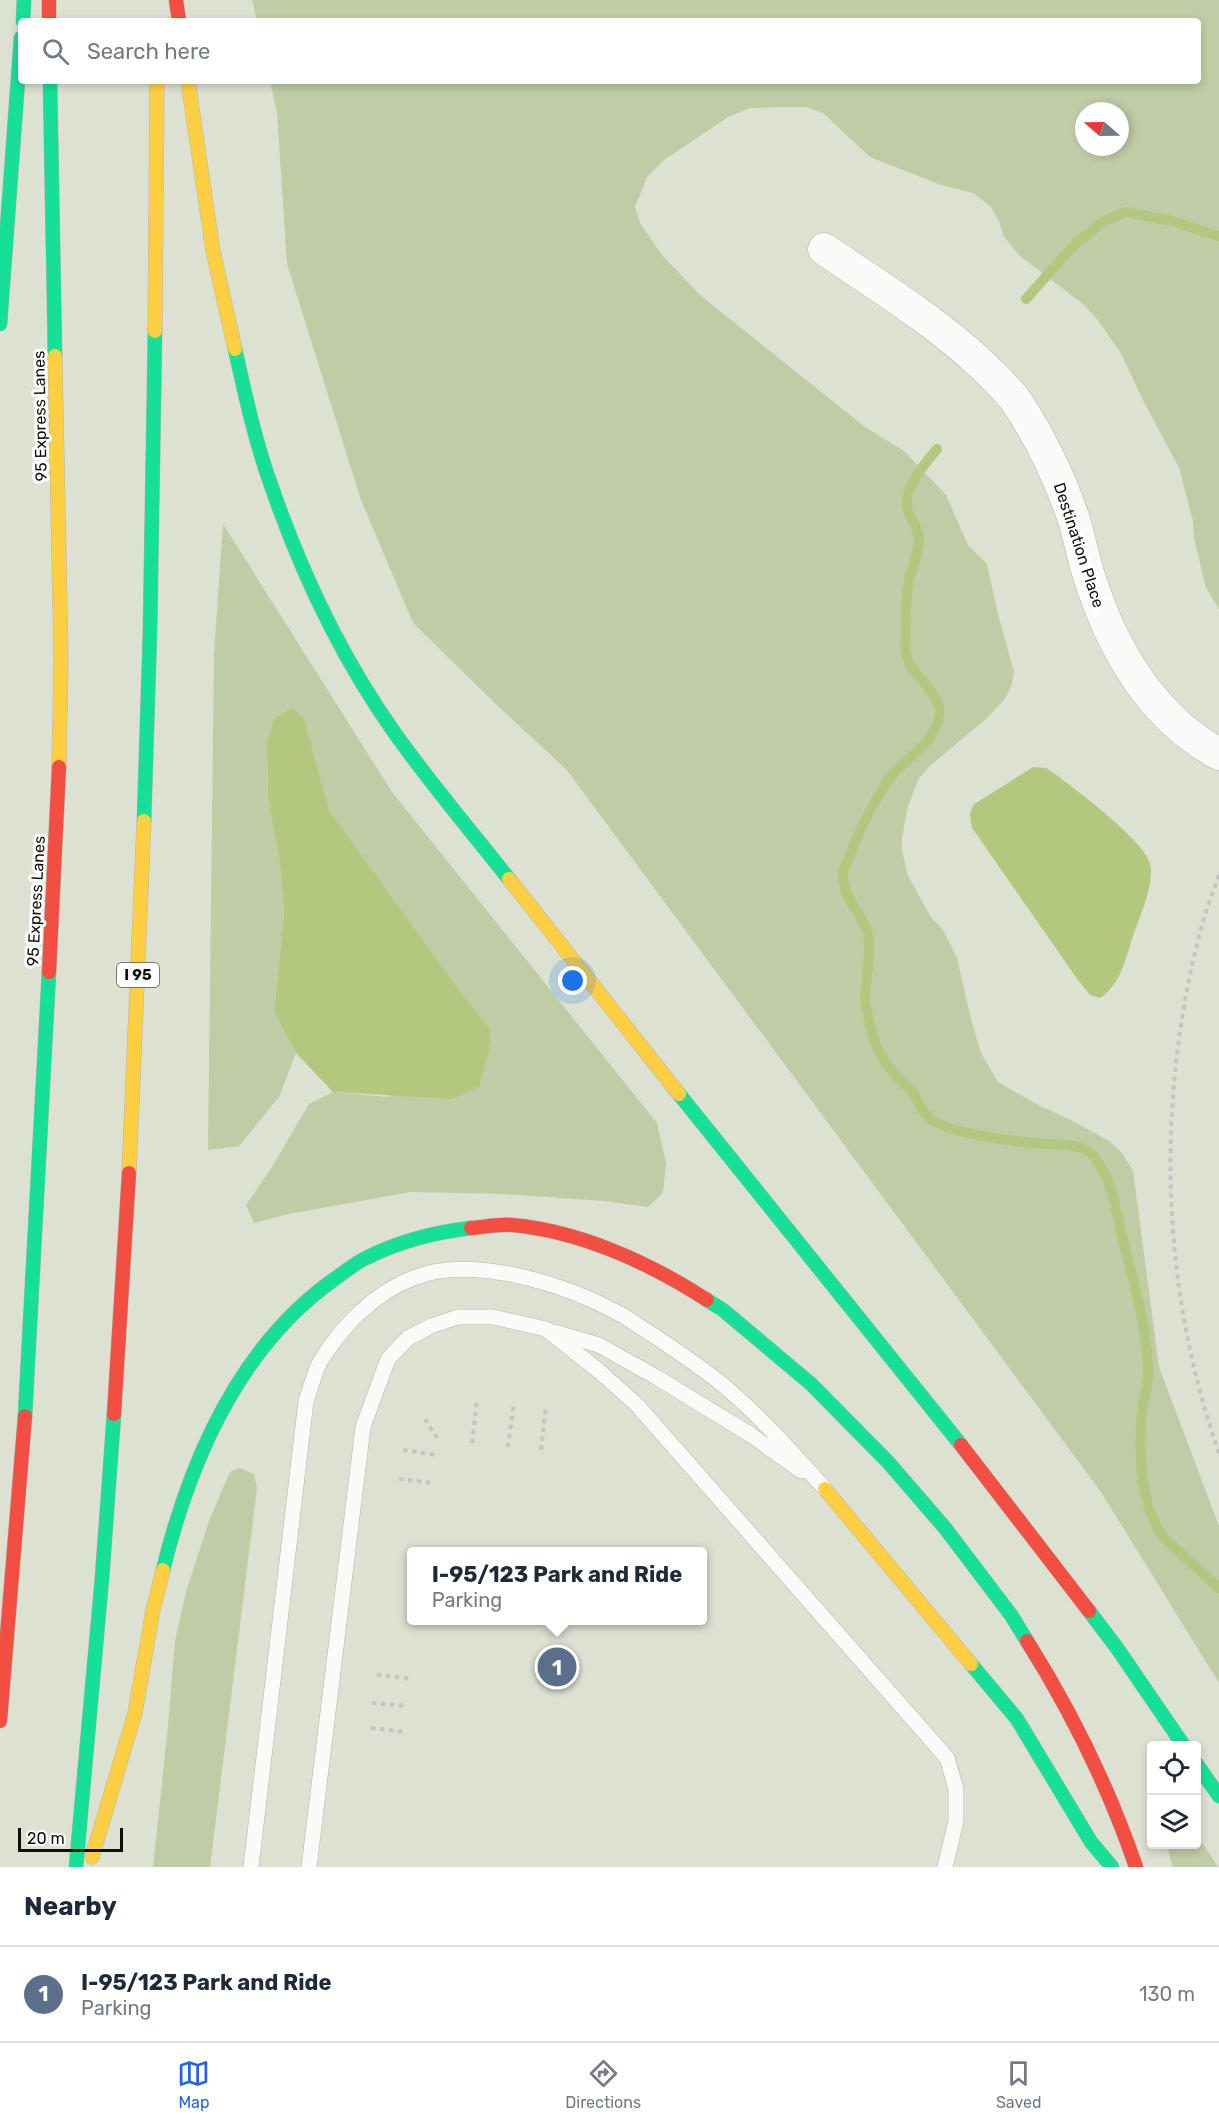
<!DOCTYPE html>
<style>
body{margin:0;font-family:Rubik,sans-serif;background:#f6f6f7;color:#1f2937}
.controls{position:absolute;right:18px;bottom:18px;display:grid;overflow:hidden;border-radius:6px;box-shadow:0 3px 9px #0003}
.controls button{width:54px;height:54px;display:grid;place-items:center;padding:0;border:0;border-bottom:2px solid #e0e1e3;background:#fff;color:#1f2937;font:30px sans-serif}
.compass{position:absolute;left:1075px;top:102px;width:54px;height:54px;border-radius:50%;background:#fff;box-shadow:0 3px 9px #0003;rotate:290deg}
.scale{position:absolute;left:18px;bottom:15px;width:105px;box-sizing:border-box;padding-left:6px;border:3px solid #0c0f06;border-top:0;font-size:16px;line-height:21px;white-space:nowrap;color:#0c0f06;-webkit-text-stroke:4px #fff;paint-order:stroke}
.you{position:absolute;left:573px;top:981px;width:21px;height:21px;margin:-15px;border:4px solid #fff;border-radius:50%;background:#1a73e8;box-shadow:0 0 0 9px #1a73e833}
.badge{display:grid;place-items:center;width:39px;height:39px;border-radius:50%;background:#2563eb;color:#fff;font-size:20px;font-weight:700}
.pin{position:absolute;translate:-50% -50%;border:3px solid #fff;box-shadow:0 2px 6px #0006}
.popup{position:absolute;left:407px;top:1547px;width:300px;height:78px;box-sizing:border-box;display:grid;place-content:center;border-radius:6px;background:#fff;filter:drop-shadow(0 2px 4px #0005);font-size:20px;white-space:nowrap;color:#747a83}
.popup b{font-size:22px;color:#1f2937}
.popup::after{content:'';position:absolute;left:50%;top:100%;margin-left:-12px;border:12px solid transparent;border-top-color:#fff}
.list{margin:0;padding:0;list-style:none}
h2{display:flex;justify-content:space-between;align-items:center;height:78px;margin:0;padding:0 24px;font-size:26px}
h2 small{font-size:20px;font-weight:400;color:#747a83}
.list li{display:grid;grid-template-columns:39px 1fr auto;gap:18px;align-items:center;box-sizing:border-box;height:96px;padding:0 24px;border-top:2px solid #e0e1e3}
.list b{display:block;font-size:22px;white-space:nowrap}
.list p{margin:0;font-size:20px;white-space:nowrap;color:#747a83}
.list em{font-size:20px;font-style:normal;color:#747a83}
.icon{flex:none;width:33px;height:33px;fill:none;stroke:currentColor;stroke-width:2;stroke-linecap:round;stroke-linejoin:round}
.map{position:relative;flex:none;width:1219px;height:1867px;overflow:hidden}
.search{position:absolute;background:#fff;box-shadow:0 3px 9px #0003;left:18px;right:18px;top:18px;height:66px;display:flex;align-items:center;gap:15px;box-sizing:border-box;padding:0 21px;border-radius:6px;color:#747a83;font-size:22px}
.sheet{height:174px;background:#fff}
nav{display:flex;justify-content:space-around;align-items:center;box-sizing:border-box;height:84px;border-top:2px solid #e0e1e3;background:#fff;font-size:16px;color:#747a83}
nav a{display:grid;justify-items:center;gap:3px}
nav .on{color:#2563eb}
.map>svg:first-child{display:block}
.green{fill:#c0cca5;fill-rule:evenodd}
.water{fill:#b3c87f}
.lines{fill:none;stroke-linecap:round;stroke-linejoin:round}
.stream{stroke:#b3c87f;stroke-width:10}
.lane-casing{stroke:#b1b6a9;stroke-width:16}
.street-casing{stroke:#b1b6a9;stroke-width:33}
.fast-casing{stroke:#b1b6a9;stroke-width:15}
.slow-casing{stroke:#b1b6a9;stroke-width:15}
.jam-casing{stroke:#b1b6a9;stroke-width:15}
.path{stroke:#c4c5c1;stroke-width:4;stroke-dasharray:4.5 4.5;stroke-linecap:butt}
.lane{stroke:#fafaf8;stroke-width:15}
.street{stroke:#fafaf8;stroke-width:32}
.fast{stroke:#16e098;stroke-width:14}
.slow{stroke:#ffcf43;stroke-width:14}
.jam{stroke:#f24e42;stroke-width:14}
.labels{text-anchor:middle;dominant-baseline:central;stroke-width:6;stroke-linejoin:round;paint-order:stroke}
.shield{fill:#fff;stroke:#555751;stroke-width:1.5}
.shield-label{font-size:15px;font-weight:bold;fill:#0c0f06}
.street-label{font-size:16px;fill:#0c0f06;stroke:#fff}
</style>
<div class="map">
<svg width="1219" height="1867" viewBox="0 0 1219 1867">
<rect width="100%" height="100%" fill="#dce1d2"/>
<g class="green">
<path d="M252 0H1219V609L1206 588 1194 538 1193 521 1179 468 1142 398 1121 353 1097 319 1083 304 1020 256 1004 237 999 221 990 206 973 193 941 185 870 157 823 113 805 107 750 108 728 117 664 160 647 177 635 207 640 223 661 254 701 296 865 427 904 451 946 495 968 545 987 564 998 614 1014 672 1011 687 1004 700 987 718 931 765 919 778 907 809 902 838V850L908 876 931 917 943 930 957 958 972 1023 981 1053 998 1082 1040 1106 1071 1120 1109 1141 1122 1153 1133 1171 1159 1367 1219 1526V1683L1101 1492 566 769 500 708 413 623 361 500 287 264 277 113 270 81H1198V21H257ZM1084 111H1120V147H1084Z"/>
<path d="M223 524 392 792 657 1123 666 1163 663 1193 648 1207 604 1201 503 1194 411 1192 288 1214 254 1223 246 1205 272 1167 309 1104 333 1092 388 1097 489 1052 491 1030 459 990 329 810 304 718 274 719 267 742 268 798 280 864 284 914 274 1012 296 1053 279 1097 239 1146 208 1150 214 653Z"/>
<path d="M240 1468 254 1474 257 1488 210 1867H153L168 1726 175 1641 186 1592 209 1521 230 1472Z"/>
<path d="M1197 1839 1203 1844 1218 1867H1173L1168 1850 1170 1845 1196 1844Z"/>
</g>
<g class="water">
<path d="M292 708 304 718 329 810 459 990 491 1030 489 1052 479 1087 452 1099 333 1092 296 1053 274 1012 284 914 280 864 268 798 267 742 274 719Z"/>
<path d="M1033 767 1046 768 1058 776C1078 792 1150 844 1151 868 1152 892 1139 917 1132 939 1125 961 1120 985 1100 998L1090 995 1078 980 972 828 970 814 973 805Z"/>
</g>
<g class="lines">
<g class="stream">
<path d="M1026 299 1075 244 1104 221 1126 212 1172 221 1219 236"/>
<path d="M937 449C924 465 911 479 907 499 904 516 921 526 919 542 917 557 911 571 908 586 906 601 905 616 906 631 906 641 904 649 907 658 914 679 942 692 939 716 934 746 905 757 889 779 869 808 855 840 843 873 841 901 868 916 869 943 870 963 865 982 865 1002 865 1006 867 1010 868 1015 874 1045 878 1055 898 1078 903 1084 910 1088 914 1094 920 1103 922 1114 932 1120 956 1135 1018 1142 1046 1144 1064 1145 1085 1143 1096 1159 1113 1182 1116 1213 1123 1240 1134 1284 1149 1332 1148 1378 1147 1390 1143 1401 1142 1413 1138 1450 1140 1509 1165 1539L1219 1588"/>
</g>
<defs>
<g id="lane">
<path d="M554 1332 599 1345 656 1377 751 1435 801 1471"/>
<path d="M251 1867 306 1401C311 1388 314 1373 320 1362 341 1327 374 1293 413 1278 471 1254 565 1284 618 1313 630 1319 641 1328 653 1335 677 1351 701 1367 723 1385 761 1417 792 1452 825 1489"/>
<path d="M309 1867 363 1427 388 1359 408 1338 431 1326 458 1317H493L546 1329 599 1371 637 1405 947 1758 956 1789V1821L945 1867"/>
</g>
<path id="street" d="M824 249C878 286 934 320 981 364 993 376 1006 387 1016 401 1040 437 1061 481 1075 523 1081 544 1085 567 1093 588 1116 655 1155 719 1219 754"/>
<g id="fast">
<path d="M23 21 24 0"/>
<path d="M50 81 55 356"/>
<path d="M0 324 21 38"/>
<path d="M235 349C245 394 255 441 271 485 301 572 341 657 394 732 430 783 471 831 509 879"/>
<path d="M144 821 150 631 155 331"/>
<path d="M679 1094 961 1445"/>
<path d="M707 1300 723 1310 811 1384 888 1462 945 1528 1011 1615 1027 1641"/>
<path d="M25 1416 49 972"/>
<path d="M163 1570C190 1460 240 1345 336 1278 345 1272 355 1263 366 1258 398 1242 436 1232 471 1228"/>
<path d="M1089 1611 1117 1648 1184 1746"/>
<path d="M971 1664 1017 1719 1091 1842 1112 1867"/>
<path d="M1196 1763 1219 1796"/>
<path d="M76 1867 102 1578 114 1414"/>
</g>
<g id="slow">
<path d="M188 81 213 251 235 349"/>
<path d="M155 331 157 81"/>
<path d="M55 356 61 660 59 767"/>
<path d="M509 879 679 1094"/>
<path d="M129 1173 144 821"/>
<path d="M825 1489 971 1664"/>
<path d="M92 1857 135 1713 153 1610 163 1570"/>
</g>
<g id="jam">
<path d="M49 0V21"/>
<path d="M176 0 179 21"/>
<path d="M49 972 59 767"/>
<path d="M471 1228C484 1227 499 1224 512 1225 580 1231 650 1263 707 1300"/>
<path d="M114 1414 129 1173"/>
<path d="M961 1445 1089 1611"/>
<path d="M1027 1641C1071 1711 1109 1788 1136 1867"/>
<path d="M0 1721 25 1416"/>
</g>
</defs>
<use href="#lane" class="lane-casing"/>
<use href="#street" class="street-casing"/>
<use href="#fast" class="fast-casing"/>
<use href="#slow" class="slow-casing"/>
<use href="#jam" class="jam-casing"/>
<g class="path">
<path d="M1219 875C1212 895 1204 915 1199 936 1156 1105 1161 1288 1219 1453"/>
<path d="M425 1419 438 1439"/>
<path d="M472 1443 477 1400"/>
<path d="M508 1447 514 1402"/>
<path d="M403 1450 436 1455"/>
<path d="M541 1450 546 1406"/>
<path d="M399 1479 433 1483"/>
<path d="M377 1675 412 1679"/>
<path d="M372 1703 408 1706"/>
<path d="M371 1728 405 1732"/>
</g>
<use href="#lane" class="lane"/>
<use href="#street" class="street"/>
<use href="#fast" class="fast"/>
<use href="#slow" class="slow"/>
<use href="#jam" class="jam"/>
</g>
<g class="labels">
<rect class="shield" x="117" y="963" width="42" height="24" rx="4.5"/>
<g class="shield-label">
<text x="138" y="975">I 95</text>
</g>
<g class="street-label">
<text transform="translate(40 416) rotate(-91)">95 Express Lanes</text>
<text transform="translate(1079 545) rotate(72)">Destination Place</text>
<text transform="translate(36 901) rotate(-87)">95 Express Lanes</text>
</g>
</g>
</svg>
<div class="controls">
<button><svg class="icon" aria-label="locate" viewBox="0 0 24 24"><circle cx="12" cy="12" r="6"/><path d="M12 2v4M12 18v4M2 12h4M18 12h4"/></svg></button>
<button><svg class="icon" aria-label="layers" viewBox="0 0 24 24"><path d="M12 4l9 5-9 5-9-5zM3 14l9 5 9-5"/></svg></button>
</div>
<svg class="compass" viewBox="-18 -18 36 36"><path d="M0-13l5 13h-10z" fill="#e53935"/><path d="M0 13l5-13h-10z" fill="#747a83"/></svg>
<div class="scale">20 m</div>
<div class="you"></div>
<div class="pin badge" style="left:557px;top:1667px;background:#5c6f8a">1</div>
<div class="popup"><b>I-95/123 Park and Ride</b>Parking</div>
<div class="search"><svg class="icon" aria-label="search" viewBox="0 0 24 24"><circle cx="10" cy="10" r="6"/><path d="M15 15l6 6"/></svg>Search here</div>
</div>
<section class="sheet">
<h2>Nearby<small></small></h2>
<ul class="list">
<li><span class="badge" style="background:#5c6f8a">1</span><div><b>I-95/123 Park and Ride</b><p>Parking</p></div><em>130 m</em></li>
</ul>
</section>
<nav>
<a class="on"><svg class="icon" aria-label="map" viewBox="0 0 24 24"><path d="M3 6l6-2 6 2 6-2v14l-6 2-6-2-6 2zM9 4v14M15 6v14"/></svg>Map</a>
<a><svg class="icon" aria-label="directions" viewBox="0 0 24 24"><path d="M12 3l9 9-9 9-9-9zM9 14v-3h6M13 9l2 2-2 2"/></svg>Directions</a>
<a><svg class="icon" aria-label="saved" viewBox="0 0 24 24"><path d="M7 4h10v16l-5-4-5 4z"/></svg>Saved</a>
</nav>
